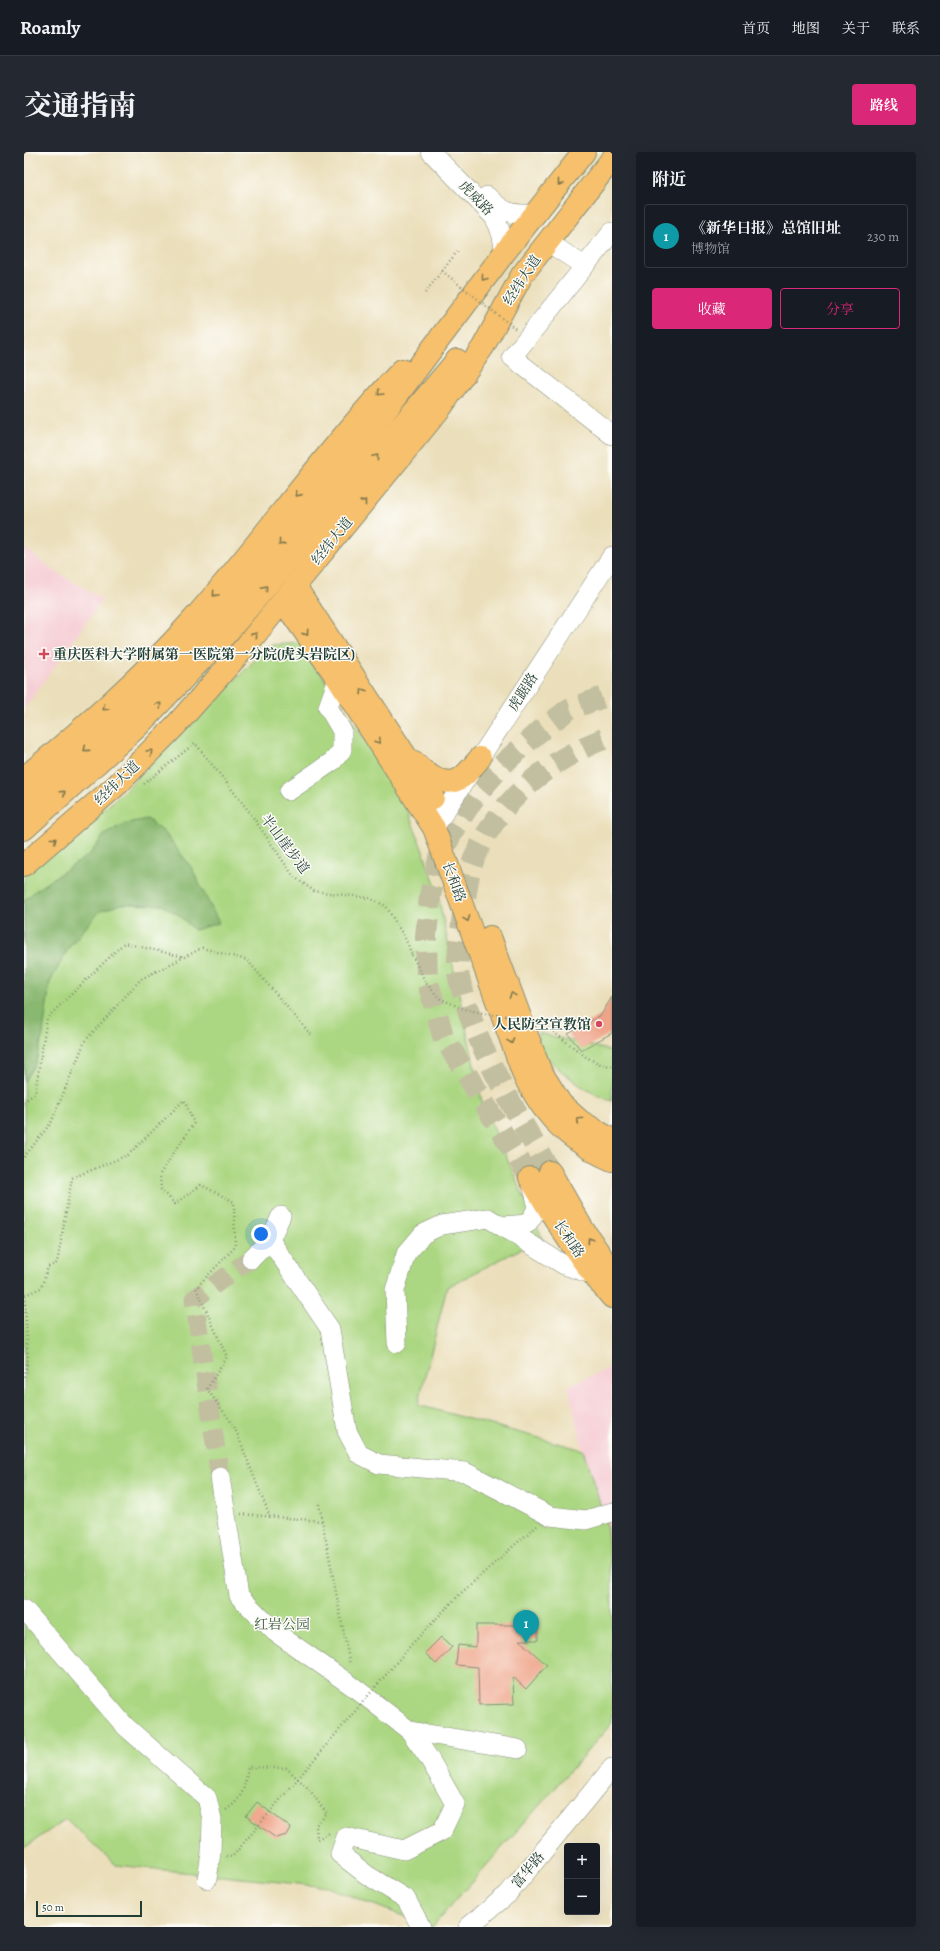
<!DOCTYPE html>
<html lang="zh">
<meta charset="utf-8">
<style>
body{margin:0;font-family:Alegreya,"Noto Serif SC",serif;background:#242831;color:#f1f3f6}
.controls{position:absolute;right:12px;bottom:12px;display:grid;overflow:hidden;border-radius:4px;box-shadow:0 4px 16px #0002}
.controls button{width:36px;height:36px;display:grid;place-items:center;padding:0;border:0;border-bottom:1px solid #363941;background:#171b24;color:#f1f3f6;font:20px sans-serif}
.scale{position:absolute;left:12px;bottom:10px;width:106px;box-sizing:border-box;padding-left:4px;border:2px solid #1f3d34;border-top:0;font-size:11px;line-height:14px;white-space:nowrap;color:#1f3d34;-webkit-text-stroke:3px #fdfcf7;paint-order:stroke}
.you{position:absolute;left:237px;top:1082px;width:14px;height:14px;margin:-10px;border:3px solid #fff;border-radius:50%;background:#1a73e8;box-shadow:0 0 0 6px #1a73e833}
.badge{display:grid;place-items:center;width:26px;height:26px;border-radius:50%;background:#db2777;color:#fff;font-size:13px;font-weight:700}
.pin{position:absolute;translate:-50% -33px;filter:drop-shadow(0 1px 2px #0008)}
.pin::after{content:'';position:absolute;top:21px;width:14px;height:12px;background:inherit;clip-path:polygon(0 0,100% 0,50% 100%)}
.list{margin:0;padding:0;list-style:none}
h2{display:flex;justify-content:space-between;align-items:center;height:52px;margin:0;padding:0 16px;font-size:17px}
h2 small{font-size:13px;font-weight:400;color:#9ea1a6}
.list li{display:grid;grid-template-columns:26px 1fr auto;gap:12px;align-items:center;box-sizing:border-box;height:64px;margin:0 8px 8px;padding:0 8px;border:1px solid #363941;border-radius:4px}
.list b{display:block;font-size:15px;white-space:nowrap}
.list p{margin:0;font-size:13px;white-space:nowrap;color:#9ea1a6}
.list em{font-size:13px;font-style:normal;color:#9ea1a6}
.actions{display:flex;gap:8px;padding:12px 16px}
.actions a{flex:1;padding:9px 0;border:1px solid #db2777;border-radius:4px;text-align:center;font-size:14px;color:#db2777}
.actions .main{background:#db2777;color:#fff}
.map{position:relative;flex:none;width:588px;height:1775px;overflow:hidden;border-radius:4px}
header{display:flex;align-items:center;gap:24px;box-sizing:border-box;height:56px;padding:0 20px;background:#171b24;border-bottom:1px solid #363941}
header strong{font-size:19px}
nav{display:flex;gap:22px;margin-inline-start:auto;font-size:14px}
.intro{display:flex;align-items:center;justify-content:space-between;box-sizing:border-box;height:96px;padding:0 24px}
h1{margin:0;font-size:28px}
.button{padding:10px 18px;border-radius:4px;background:#db2777;color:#fff;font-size:14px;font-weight:700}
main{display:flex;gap:24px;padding:0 24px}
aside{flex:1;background:#171b24;border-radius:4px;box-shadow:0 4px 16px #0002}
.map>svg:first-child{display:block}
.built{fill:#f6cfd6}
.green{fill:#acd782;stroke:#668a5b}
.forest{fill:#89b870;stroke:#547a52}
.building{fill:#efa48a}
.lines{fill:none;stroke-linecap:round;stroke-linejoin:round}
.minor-tunnel{stroke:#c2bfa0;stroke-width:19;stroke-dasharray:19 10;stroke-linecap:butt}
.major-tunnel{stroke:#c2bfa0;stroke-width:22;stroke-dasharray:22 11;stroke-linecap:butt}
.minor-casing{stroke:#858e78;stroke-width:20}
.major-casing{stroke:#858e78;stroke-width:24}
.path{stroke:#858e78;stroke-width:2.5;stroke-dasharray:1 3;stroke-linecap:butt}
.minor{stroke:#fff;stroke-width:19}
.major{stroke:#f7c06c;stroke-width:22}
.path-bridge{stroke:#858e78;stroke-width:2.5;stroke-dasharray:1 3;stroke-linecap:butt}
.oneway{stroke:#80784d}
.poi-dot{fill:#d1495b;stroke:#fdfcf7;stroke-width:1.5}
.labels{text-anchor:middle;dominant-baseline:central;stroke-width:3;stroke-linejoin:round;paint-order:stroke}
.street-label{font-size:14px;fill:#1f3d34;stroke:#fdfcf7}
.poi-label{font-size:14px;font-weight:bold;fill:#1f3d34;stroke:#fdfcf7;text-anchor:start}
.park-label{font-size:14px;fill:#3b5c44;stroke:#fdfcf7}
</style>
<header>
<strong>Roamly</strong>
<nav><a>首页</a><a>地图</a><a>关于</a><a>联系</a></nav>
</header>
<div class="intro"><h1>交通指南</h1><a class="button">路线</a></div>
<main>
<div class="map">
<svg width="588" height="1775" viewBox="0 0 588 1775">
<rect width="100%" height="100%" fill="#fdfcf7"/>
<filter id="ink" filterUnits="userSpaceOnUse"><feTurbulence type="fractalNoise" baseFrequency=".025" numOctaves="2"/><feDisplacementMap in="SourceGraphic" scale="8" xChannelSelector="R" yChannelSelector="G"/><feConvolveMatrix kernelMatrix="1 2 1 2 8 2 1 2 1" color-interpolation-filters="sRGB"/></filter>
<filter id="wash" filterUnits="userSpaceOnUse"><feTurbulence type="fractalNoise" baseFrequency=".012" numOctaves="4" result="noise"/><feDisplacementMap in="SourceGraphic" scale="16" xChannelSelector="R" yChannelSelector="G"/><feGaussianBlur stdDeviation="0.9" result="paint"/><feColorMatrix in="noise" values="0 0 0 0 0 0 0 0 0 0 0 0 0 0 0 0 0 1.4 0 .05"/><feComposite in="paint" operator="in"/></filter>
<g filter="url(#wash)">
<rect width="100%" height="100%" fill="#ebdfbb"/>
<g class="built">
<path d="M0 396 34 421 79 447 0 557Z"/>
<path d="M588 1215V1425L582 1370 559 1298 544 1234Z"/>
</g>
<g class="green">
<path d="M277 491 379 646 412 734 458 950 518 1086 423 1135 394 1253 559 1298 582 1370 588 1427V1571L408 1775 303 1735 92 1713 42 1667 0 1696V721L90 649 246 493Z"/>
<path d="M515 881 588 899V949C561 941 533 917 514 896Z"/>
</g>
<path class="forest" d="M123 667 140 680 167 715 195 771 170 778 155 763 138 753 97 752 75 760 45 795 26 830 19 882 12 910 0 930V749L12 738 66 702 80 683 101 671Z"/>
<g id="blocks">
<g class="building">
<path d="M588 845V881L557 898 544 882 577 863Z"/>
<path d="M452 1473H514V1488H495L523 1513 502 1537 489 1525 490 1552 455 1553 454 1515 432 1513 434 1493 452 1495Z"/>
<path d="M417 1485 428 1495 412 1512 401 1501Z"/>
<path d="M233 1650 267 1676 263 1683 252 1686 222 1664Z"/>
</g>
</g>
</g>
<g filter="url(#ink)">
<use href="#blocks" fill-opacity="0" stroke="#858e78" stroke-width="1"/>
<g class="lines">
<path class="minor-tunnel" d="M196 1325 170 1147 227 1107"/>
<g class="major-tunnel">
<path d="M526 1020C492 958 451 896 435 826 432 812 436 787 438 772 440 754 442 733 447 715 469 652 526 605 588 584"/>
<path d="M506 1026 419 884 403 827 402 784 406 744 415 706 431 675 452 643 480 611 511 583 545 557 588 542"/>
</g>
<defs>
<g id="minor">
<path d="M407 0 470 65C477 77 480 87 480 101"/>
<path d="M463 44C480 61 487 63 511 62"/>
<path d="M588 80 488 205 588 283"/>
<path d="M524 90 560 114"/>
<path d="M265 639 309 609 318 598V579L304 555 314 527"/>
<path d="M410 676 588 404"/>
<path d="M478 1074 503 1072C516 1056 514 1052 508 1033"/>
<path d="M246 1088 306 1177 323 1279 335 1302 355 1312 441 1320 526 1364 562 1368 588 1360"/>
<path d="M227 1107 246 1088 257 1064"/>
<path d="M373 1191 371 1138 382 1102 399 1082 418 1073 464 1066 540 1113 570 1123"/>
<path d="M196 1325 215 1444 251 1480 331 1536 386 1579 405 1606 431 1652 418 1679 380 1698 322 1685 316 1702 343 1723 382 1747 397 1775"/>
<path d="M0 1457 101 1574 183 1646 188 1667 187 1701 183 1727"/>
<path d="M386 1579 494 1597"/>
<path d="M444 1775 484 1742 588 1616"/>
</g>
<g id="major">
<path d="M271 434 409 646"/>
<path d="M259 449 314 527 410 676 501 926C508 937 514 950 523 960 539 981 564 998 588 1008"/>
<path d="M390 610C401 621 419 636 435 627 443 623 450 613 456 606"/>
<path d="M0 626C58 577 115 528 166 471 239 389 302 298 378 218"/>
<path d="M0 650 94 569 142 523 190 470 277 367 359 262 480 101 560 0"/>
<path d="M0 677 114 574 202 482 433 208"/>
<path d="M0 713 94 632 152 573 222 494 418 254 459 195 498 123 588 7"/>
<path d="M466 785 516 918 537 952 556 969 588 988"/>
<path d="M526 1020 558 1076 588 1120"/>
<path d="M506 1026C531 1067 556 1109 588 1145"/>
</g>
</defs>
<use href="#minor" class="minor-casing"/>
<use href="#major" class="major-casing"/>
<g class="path">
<path d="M401 141 435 97"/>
<path d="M120 632 171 591 224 658 270 725 290 739 345 746 362 754 382 788 388 803"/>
<path d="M0 950 11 941 23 866 100 791 160 805"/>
<path d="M0 1005 27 971 61 889 117 827 178 796 223 808 288 884"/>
<path d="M0 1132 4 1207 0 1226"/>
<path d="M1 1143 17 1136 24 1115 33 1111 48 1026 104 1003 160 948 170 971 136 1022 137 1037 151 1052 177 1033 210 1050 211 1095 172 1136 203 1205 183 1237 210 1274 246 1365"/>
<path d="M295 1352 326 1513"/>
<path d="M217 1362 298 1369"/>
<path d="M494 1390 513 1374"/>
<path d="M202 1658C220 1646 221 1634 224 1615L262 1616 285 1637 303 1662 292 1673 293 1687 306 1681"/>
<path d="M202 1704 208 1705 266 1636"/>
</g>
<use href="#minor" class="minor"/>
<use href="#major" class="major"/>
<g class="path-bridge">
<path d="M418 119 493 178"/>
<path d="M388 803 402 831 415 846 437 856 462 862 500 866 527 878 562 905 578 913 588 914"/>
<path d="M266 1636 388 1492 437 1441 494 1390"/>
</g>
</g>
<defs><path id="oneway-chevron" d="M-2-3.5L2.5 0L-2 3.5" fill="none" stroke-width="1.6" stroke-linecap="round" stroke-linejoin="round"/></defs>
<g class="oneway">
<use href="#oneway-chevron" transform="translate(536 31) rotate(128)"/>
<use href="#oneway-chevron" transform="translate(460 126) rotate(127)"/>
<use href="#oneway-chevron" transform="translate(356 241) rotate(134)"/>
<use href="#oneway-chevron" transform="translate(352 305) rotate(-50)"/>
<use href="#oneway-chevron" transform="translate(274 342) rotate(129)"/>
<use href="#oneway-chevron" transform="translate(340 350) rotate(-51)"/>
<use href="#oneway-chevron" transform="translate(257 391) rotate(130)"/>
<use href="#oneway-chevron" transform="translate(241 436) rotate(-50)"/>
<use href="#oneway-chevron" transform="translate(191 442) rotate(131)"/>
<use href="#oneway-chevron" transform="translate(282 481) rotate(55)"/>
<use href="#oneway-chevron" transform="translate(231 483) rotate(-51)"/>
<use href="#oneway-chevron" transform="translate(339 539) rotate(-123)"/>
<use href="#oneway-chevron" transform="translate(135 553) rotate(-46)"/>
<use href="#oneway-chevron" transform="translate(81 556) rotate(137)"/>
<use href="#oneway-chevron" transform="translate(354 589) rotate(57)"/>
<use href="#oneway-chevron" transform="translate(62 597) rotate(140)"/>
<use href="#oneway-chevron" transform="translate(126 600) rotate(-45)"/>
<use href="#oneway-chevron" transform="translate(39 641) rotate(-42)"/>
<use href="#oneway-chevron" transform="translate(30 688) rotate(-39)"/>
<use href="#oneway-chevron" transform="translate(443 767) rotate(70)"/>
<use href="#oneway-chevron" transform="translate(488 843) rotate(-111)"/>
<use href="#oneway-chevron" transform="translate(487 889) rotate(70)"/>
<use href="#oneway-chevron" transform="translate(555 968) rotate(-142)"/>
<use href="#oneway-chevron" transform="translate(566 1088) rotate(-124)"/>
</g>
</g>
<g class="poi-dot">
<path d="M18 496h4v4h4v4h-4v4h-4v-4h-4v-4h4z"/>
<circle cx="575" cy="872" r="4"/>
</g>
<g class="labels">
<g class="street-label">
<text transform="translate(452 46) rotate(46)">虎威路</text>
<text transform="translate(498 128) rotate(-57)">经纬大道</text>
<text transform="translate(308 389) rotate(-51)">经纬大道</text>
<text transform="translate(499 540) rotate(-57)">虎踞路</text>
<text transform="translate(93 631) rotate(-44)">经纬大道</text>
<text transform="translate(261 692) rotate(53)">半山崖步道</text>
<text transform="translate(430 730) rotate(70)">长和路</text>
<text transform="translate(545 1087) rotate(56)">长和路</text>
<text transform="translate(504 1718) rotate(-50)">富华路</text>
</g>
<g class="poi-label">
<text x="29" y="502">重庆医科大学附属第一医院第一分院(虎头岩院区)</text>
<text x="567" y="872" text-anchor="end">人民防空宣教馆</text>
</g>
<g class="park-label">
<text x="258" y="1472">红岩公园</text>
</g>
</g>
</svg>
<div class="controls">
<button>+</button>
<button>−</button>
</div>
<div class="scale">50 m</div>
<div class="you"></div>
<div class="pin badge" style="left:502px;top:1491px;background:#0f9aa8">1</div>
</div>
<aside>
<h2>附近<small></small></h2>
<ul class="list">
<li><span class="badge" style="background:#0f9aa8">1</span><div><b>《新华日报》总馆旧址</b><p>博物馆</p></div><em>230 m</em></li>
</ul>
<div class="actions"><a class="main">收藏</a><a>分享</a></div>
</aside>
</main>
